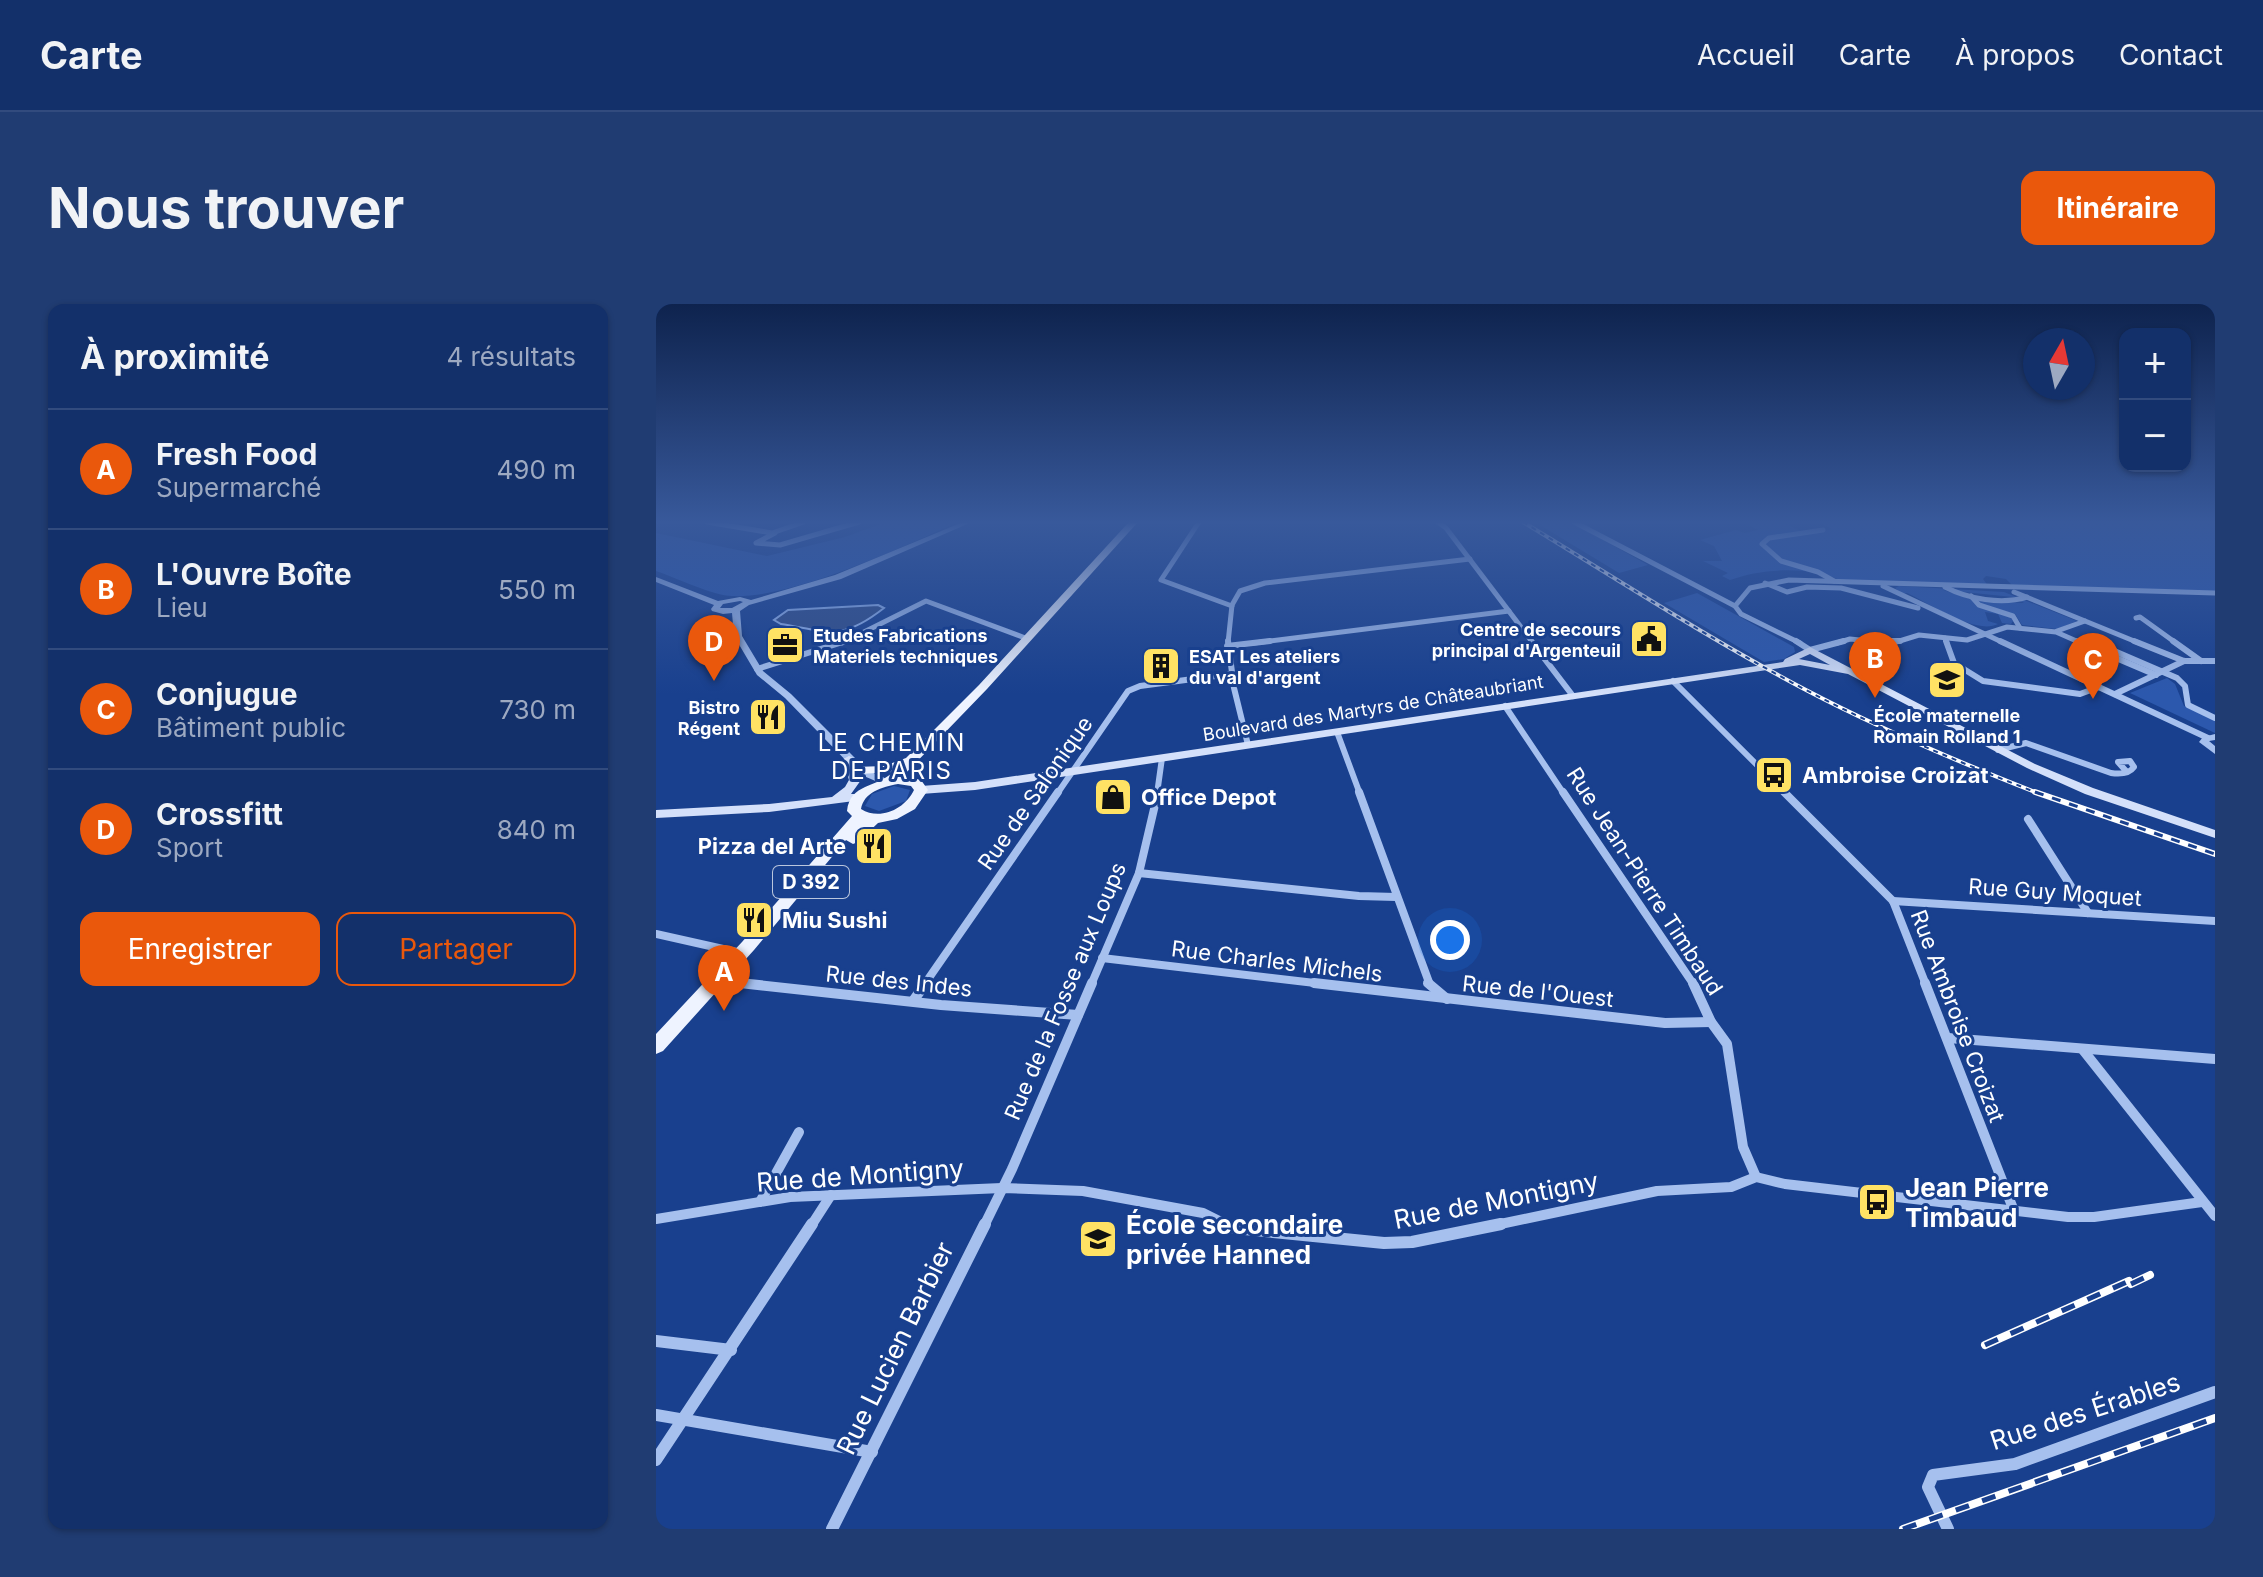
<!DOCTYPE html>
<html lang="fr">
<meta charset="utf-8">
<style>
body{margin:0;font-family:Inter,sans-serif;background:#203c72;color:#f1f3f6}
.controls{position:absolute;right:24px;top:24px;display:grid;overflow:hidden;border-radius:16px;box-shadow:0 2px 6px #0004}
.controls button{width:72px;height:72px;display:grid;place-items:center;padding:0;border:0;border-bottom:2px solid #324b7e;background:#13306a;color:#f1f3f6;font:40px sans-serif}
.compass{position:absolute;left:1367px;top:24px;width:72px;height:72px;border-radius:50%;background:#13306a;box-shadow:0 2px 6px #0004;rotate:9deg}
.you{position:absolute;left:794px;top:636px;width:28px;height:28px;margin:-20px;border:6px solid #fff;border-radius:50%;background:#1a73e8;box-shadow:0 0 0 12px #1a73e833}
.badge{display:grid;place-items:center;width:52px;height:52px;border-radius:50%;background:#ea580c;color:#fff;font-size:26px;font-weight:700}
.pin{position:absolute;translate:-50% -66px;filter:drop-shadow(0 2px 4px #0008)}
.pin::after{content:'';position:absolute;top:42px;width:28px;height:24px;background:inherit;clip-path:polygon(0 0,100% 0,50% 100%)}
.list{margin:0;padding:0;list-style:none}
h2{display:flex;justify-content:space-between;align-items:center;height:104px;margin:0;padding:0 32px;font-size:34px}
h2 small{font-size:26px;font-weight:400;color:#9da9c1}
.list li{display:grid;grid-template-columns:52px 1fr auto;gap:24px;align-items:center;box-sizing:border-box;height:120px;padding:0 32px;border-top:2px solid #324b7e}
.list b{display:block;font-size:30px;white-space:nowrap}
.list p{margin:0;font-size:26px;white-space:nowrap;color:#9da9c1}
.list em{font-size:26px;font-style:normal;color:#9da9c1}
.actions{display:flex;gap:16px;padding:24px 32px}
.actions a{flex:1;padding:18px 0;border:2px solid #ea580c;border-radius:16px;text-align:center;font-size:28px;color:#ea580c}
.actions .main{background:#ea580c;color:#fff}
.map{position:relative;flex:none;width:1559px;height:1225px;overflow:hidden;border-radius:16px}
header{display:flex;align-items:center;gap:48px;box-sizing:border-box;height:112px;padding:0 40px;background:#13306a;border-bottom:2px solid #324b7e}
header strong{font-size:38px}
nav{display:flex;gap:44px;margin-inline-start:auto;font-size:28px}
.intro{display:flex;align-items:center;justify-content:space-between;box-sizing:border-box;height:192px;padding:0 48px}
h1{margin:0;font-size:56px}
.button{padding:20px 36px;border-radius:16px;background:#ea580c;color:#fff;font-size:28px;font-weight:700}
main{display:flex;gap:48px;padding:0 48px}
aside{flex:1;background:#13306a;border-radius:16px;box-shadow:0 2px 6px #0004}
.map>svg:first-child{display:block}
.green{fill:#2c58ad}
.water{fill:#314d87;stroke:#99b9f1;stroke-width:2}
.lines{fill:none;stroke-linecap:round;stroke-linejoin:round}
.minor-far4{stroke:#a6c0ee;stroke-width:5}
.minor-far3{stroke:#a6c0ee;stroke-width:6}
.minor-far2{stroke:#a6c0ee;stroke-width:8}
.minor-far1{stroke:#a6c0ee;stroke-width:10}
.minor{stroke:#a6c0ee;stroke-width:12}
.tertiary{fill:#a6c0ee;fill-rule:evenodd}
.secondary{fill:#d4e0fa;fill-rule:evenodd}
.primary{fill:#eef3ff;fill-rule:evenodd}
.rail-far2-casing{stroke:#fff;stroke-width:4}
.rail-far1-casing{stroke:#fff;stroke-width:6}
.rail-casing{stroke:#fff;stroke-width:8}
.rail-far2{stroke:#19408e;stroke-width:2;stroke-dasharray:5;stroke-linecap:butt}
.rail-far1{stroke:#19408e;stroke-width:3;stroke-dasharray:9;stroke-linecap:butt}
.rail{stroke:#19408e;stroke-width:5;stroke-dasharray:14;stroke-linecap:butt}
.labels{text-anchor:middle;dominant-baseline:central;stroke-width:6;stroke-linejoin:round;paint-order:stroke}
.far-poi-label{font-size:18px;font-weight:bold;fill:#fff;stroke:#19408e;text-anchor:end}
.far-street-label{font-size:18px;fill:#fff;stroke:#19408e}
.shield{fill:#19408e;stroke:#bac6dd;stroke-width:2}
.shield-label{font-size:20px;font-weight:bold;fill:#fff}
.poi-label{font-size:22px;font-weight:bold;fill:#fff;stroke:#19408e;text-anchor:start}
.street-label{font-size:22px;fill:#fff;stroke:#19408e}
.neighbourhood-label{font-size:24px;letter-spacing:2px;fill:#fff;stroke:#19408e}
.near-street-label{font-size:26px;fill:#fff;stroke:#19408e}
.near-poi-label{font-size:26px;font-weight:bold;fill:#fff;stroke:#19408e;text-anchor:start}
</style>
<header>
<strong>Carte</strong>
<nav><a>Accueil</a><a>Carte</a><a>À propos</a><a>Contact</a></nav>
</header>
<div class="intro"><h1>Nous trouver</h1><a class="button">Itinéraire</a></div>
<main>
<aside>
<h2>À proximité<small>4 résultats</small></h2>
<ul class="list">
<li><span class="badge">A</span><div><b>Fresh Food</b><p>Supermarché</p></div><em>490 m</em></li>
<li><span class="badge">B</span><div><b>L'Ouvre Boîte</b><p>Lieu</p></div><em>550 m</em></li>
<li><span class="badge">C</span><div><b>Conjugue</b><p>Bâtiment public</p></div><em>730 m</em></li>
<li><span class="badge">D</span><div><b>Crossfitt</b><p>Sport</p></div><em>840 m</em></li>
</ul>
<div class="actions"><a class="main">Enregistrer</a><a>Partager</a></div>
</aside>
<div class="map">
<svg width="1559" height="1225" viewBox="0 0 1559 1225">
<rect width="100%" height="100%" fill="#19408e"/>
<g class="green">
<path d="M230 218H302C244 244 136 295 76 292 58 292 18 273 0 267V229L111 252 189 233Z"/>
<path d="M879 218H915L992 261 963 269Z"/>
<path d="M1087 218H1147L1132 221 1151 230 1176 225 1163 218H1559V287L1359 284 1350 275 1330 272 1327 275 1333 283 1184 276C1152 262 1107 264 1074 276L1066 272 1072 269 1047 257H1066L1058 242 1044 236 1080 226 1089 229 1102 226Z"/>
<path d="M1243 282 1348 288 1421 317 1401 325 1366 321 1359 310 1324 300 1321 296 1368 299 1357 293 1287 286 1315 295 1325 303 1354 312 1357 317 1355 320 1346 319 1342 310 1329 308 1332 317 1342 320C1320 331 1276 301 1251 289L1246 290 1239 284Z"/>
<path d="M1041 289 1138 343 1139 348 1128 355 1108 358 1008 299Z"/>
<path d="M1511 374 1519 380 1528 402 1559 416V429L1474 389Z"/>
<path d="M238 482 254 486 250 497 223 507 209 502 216 490Z"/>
</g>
<path class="water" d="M222 301 228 304C186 337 173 328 125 320L118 316 132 306Z"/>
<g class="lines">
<g class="minor-far4">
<path d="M51 218 116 229 148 218"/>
<path d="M543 218 505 276 576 302"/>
<path d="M782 218 790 224 877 339"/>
<path d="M918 218 1079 302 1085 310 1144 339"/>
<path d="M1167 226 1113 234 1106 240 1125 257 1162 268 1178 277"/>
<path d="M119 229 100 239 124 241 203 218"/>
<path d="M1109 279 1131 288 1151 283 1185 284 1262 304"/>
<path d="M1227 282 1348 339"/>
<path d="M1289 283C1312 295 1346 301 1371 293"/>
<path d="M1358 288 1483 339"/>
<path d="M1315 292 1323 301 1357 312 1364 324"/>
<path d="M1079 302 1094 284 1133 276 1559 289"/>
<path d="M1480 314 1484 313 1520 339"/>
<path d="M1401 327 1429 317"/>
<path d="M1289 334 1291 339"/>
<path d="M186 339 270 297 372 335"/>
<path d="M572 339 576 301 584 287 609 279 814 255"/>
<path d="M598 339 853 307"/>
<path d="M1181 339 1194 335 1232 339"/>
<path d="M1237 339 1263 331 1311 336 1351 323 1400 328 1425 339"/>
</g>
<g class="minor-far3">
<path d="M572 337 578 384 592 441"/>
<path d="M875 337 917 392"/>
<path d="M1140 337 1154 346"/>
<path d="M1211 337H1244"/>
<path d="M1290 337 1298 359 1327 377 1424 390 1443 383"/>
<path d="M1344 337 1552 434"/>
<path d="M1420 337 1500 371"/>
<path d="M1478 337 1528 357H1559"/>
<path d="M1517 337 1545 357"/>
<path d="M571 342 614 337"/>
<path d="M1449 343 1521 374 1529 382 1532 401 1559 414"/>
<path d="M1154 346 1188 337"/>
<path d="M101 365 190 337"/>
<path d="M1017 377 1130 490"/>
<path d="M1459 390 1528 357"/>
<path d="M849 402 908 490"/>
<path d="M681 428 704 490"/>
<path d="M1342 446 1370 439 1455 469C1462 470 1473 470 1478 463L1474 457 1462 458 1470 467"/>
<path d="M401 490 472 387 484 382 575 370"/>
<path d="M501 490 506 454"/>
</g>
<g class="minor-far2">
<path d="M703 488 774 681"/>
<path d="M907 488 1038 681"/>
<path d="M1128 488 1237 597 1270 681"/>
<path d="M1372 515 1432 609"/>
<path d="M483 569 703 592 740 593"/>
<path d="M1237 597 1559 617"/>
<path d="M0 630 85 649"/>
<path d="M446 654 676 681"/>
<path d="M61 676 102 681"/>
<path d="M268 681 402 488"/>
<path d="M435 681 483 569 502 488"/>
</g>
<g class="minor-far1">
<path d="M84 679 285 701 422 711"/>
<path d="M658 679 1009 719 1055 718"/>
<path d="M772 679 791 695"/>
<path d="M1037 679 1055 718 1071 740 1087 843 1100 873"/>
<path d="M1269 679 1358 907"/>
<path d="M257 697 270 679"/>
<path d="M1292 734 1559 755"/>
<path d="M1427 746 1559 912"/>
<path d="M104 898 143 828"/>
<path d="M0 915 134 893 346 884 427 887 547 909 573 922"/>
<path d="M155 922 175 891"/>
<path d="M328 922 356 865 436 679"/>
<path d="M835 922 1001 887 1075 883 1100 873 1129 880 1412 913H1438L1546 898"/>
</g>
<g class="minor">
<path d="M569 920 578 924 728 939 756 938 845 920"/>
<path d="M0 1037 75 1046"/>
<path d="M0 1111 216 1148"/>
<path d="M0 1156 156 920"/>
<path d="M176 1225 329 920"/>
<path d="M1292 1225 1272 1183 1277 1171 1359 1160 1559 1088"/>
</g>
<g class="tertiary">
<path d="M307 218H316L185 275 93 301 84 307 86 332 107 367 135 390 211 466 233 476 234 478 229 481 203 470 129 394 101 371 78 332 76 309 67 310 56 307 55 305 58 301 0 278V273L62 297 84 293 95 296 179 271ZM84 297 87 298 76 304H64L67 300Z"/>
<path d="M1559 430V436L1553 437 1559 442V450L1543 438 1547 433Z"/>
</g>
<g class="secondary">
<path d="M1154 343 1379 460 1437 484 1559 526V534L1429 490 1371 464 1192 370 1144 361 319 486 265 490 259 486 265 482 319 478 1127 358 1129 355ZM1154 350 1174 361 1143 355Z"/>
<path d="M193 452 199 455 205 476 195 490H206L208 493 206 496 113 508 0 514V506L113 500 176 493 189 483 193 476 187 455Z"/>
</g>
<path class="primary" d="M473 218H482L331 385 247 472 265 476 272 486 259 505 241 515 222 519 202 538 197 540 190 536 98 646 7 747 0 750V730L86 638 196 512 191 507C194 479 221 484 237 468L204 470 199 469V463L228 462 250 454 323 381ZM242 480 255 482 258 486C249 505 224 517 205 505 208 488 226 483 242 480Z"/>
<defs>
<path id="rail-far2" d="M867 218C961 275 1053 335 1150 386 1226 426 1305 459 1384 490"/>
<path id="rail-far1" d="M1379 488 1559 550"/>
<g id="rail">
<path d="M1475 980 1494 971"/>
<path d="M1329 1041 1473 977"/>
<path d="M1247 1225 1559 1114"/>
</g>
</defs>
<use href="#rail-far2" class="rail-far2-casing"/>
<use href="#rail-far1" class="rail-far1-casing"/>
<use href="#rail" class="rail-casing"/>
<use href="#rail-far2" class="rail-far2"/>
<use href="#rail-far1" class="rail-far1"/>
<use href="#rail" class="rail"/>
</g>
<linearGradient id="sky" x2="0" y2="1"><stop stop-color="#0e234e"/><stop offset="0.56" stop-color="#38599b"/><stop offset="1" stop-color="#38599b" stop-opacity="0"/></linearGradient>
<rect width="1559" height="390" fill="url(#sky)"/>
<defs>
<symbol id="civic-square" viewBox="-11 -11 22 22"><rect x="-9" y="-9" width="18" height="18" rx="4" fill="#ffe264" stroke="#19408e"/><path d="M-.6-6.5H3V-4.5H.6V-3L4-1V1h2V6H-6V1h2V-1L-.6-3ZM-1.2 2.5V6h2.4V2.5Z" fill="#111"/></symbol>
<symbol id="office-square" viewBox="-11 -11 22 22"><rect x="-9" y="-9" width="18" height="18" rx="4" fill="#ffe264" stroke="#19408e"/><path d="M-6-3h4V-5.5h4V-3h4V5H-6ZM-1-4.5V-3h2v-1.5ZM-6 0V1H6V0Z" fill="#111"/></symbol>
<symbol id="building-square" viewBox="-11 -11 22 22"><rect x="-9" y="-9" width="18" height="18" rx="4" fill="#ffe264" stroke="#19408e"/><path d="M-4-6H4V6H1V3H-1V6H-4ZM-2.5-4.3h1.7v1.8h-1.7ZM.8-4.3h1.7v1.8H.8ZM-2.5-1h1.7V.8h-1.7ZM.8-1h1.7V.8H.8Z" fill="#111"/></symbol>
<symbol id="school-square" viewBox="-11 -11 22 22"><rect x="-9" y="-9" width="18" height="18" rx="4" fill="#ffe264" stroke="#19408e"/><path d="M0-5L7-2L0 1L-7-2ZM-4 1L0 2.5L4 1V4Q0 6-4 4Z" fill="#111"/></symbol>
<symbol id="restaurant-square" viewBox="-11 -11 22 22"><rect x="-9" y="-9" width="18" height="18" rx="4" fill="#ffe264" stroke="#19408e"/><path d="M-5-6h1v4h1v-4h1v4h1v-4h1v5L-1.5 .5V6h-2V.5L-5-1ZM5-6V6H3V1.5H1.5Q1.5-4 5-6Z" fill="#111"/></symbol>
<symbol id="bus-square" viewBox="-11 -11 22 22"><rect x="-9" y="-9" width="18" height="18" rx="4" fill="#ffe264" stroke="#19408e"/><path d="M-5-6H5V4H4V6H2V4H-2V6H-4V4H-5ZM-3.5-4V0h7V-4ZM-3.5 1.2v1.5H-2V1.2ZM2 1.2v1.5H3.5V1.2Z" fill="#111"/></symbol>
<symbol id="shop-square" viewBox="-11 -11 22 22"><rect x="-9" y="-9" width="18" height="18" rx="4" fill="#ffe264" stroke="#19408e"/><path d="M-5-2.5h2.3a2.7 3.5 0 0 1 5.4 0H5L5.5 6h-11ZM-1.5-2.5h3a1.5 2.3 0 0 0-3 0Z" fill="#111"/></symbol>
</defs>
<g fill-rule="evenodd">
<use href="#civic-square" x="971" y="313" width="44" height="44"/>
<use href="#office-square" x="107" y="319" width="44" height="44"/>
<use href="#building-square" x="483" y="340" width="44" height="44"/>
<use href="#school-square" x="1269" y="354" width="44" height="44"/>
<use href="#restaurant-square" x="90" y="391" width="44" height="44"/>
<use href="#bus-square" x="1096" y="449" width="44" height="44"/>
<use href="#shop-square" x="435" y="471" width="44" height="44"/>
<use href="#restaurant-square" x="196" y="520" width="44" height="44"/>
<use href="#restaurant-square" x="76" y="594" width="44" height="44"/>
<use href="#bus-square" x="1199" y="876" width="44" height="44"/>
<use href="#school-square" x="420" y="913" width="44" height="44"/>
</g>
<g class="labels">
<g class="far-poi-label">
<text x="965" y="325">Centre de secours<tspan x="965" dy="21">principal d'Argenteuil</tspan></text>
<text x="157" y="331" text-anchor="start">Etudes Fabrications<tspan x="157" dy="21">Materiels techniques</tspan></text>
<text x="533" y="352" text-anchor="start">ESAT Les ateliers<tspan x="533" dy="21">du val d'argent</tspan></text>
<text x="84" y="403">Bistro<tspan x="84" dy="21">Régent</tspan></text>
<text x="1291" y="411" text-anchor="middle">École maternelle<tspan x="1291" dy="21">Romain Rolland 1</tspan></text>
</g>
<g class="far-street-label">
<text transform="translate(717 404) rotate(-9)">Boulevard des Martyrs de Châteaubriant</text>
</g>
<rect class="shield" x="117" y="562" width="76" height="32" rx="6"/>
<g class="shield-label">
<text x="155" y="578">D 392</text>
</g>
<g class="poi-label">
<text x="1146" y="471">Ambroise Croizat</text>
<text x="485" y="493">Office Depot</text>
<text x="190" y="542" text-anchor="end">Pizza del Arte</text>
<text x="126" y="616">Miu Sushi</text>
</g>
<g class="street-label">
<text transform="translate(379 489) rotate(-55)">Rue de Salonique</text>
<text transform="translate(989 577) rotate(57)">Rue Jean-Pierre Timbaud</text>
<text transform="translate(1399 588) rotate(4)">Rue Guy Moquet</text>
<text transform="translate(621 657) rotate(7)">Rue Charles Michels</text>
<text transform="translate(243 677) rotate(6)">Rue des Indes</text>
<text transform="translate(409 687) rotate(-67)">Rue de la Fosse aux Loups</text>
<text transform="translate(882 687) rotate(6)">Rue de l'Ouest</text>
<text transform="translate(1302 712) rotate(69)">Rue Ambroise Croizat</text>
</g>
<g class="neighbourhood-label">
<text x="236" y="438">LE CHEMIN<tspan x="236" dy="28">DE PARIS</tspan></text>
</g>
<g class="near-street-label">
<text transform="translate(204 871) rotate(-4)">Rue de Montigny</text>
<text transform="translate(840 896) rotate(-11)">Rue de Montigny</text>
<text transform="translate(239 1044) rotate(-64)">Rue Lucien Barbier</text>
<text transform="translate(1429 1107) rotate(-18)">Rue des Érables</text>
</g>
<g class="near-poi-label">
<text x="1249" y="883">Jean Pierre<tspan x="1249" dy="30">Timbaud</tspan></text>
<text x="470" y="920">École secondaire<tspan x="470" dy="30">privée Hanned</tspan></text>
</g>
</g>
</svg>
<div class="controls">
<button>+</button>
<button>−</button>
</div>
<svg class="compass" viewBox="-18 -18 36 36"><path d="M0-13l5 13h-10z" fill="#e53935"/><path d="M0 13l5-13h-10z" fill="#9da9c1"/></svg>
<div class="you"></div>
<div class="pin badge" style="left:68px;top:707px">A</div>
<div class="pin badge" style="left:1219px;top:394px">B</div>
<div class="pin badge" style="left:1437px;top:395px">C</div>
<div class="pin badge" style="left:58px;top:377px">D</div>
</div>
</main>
